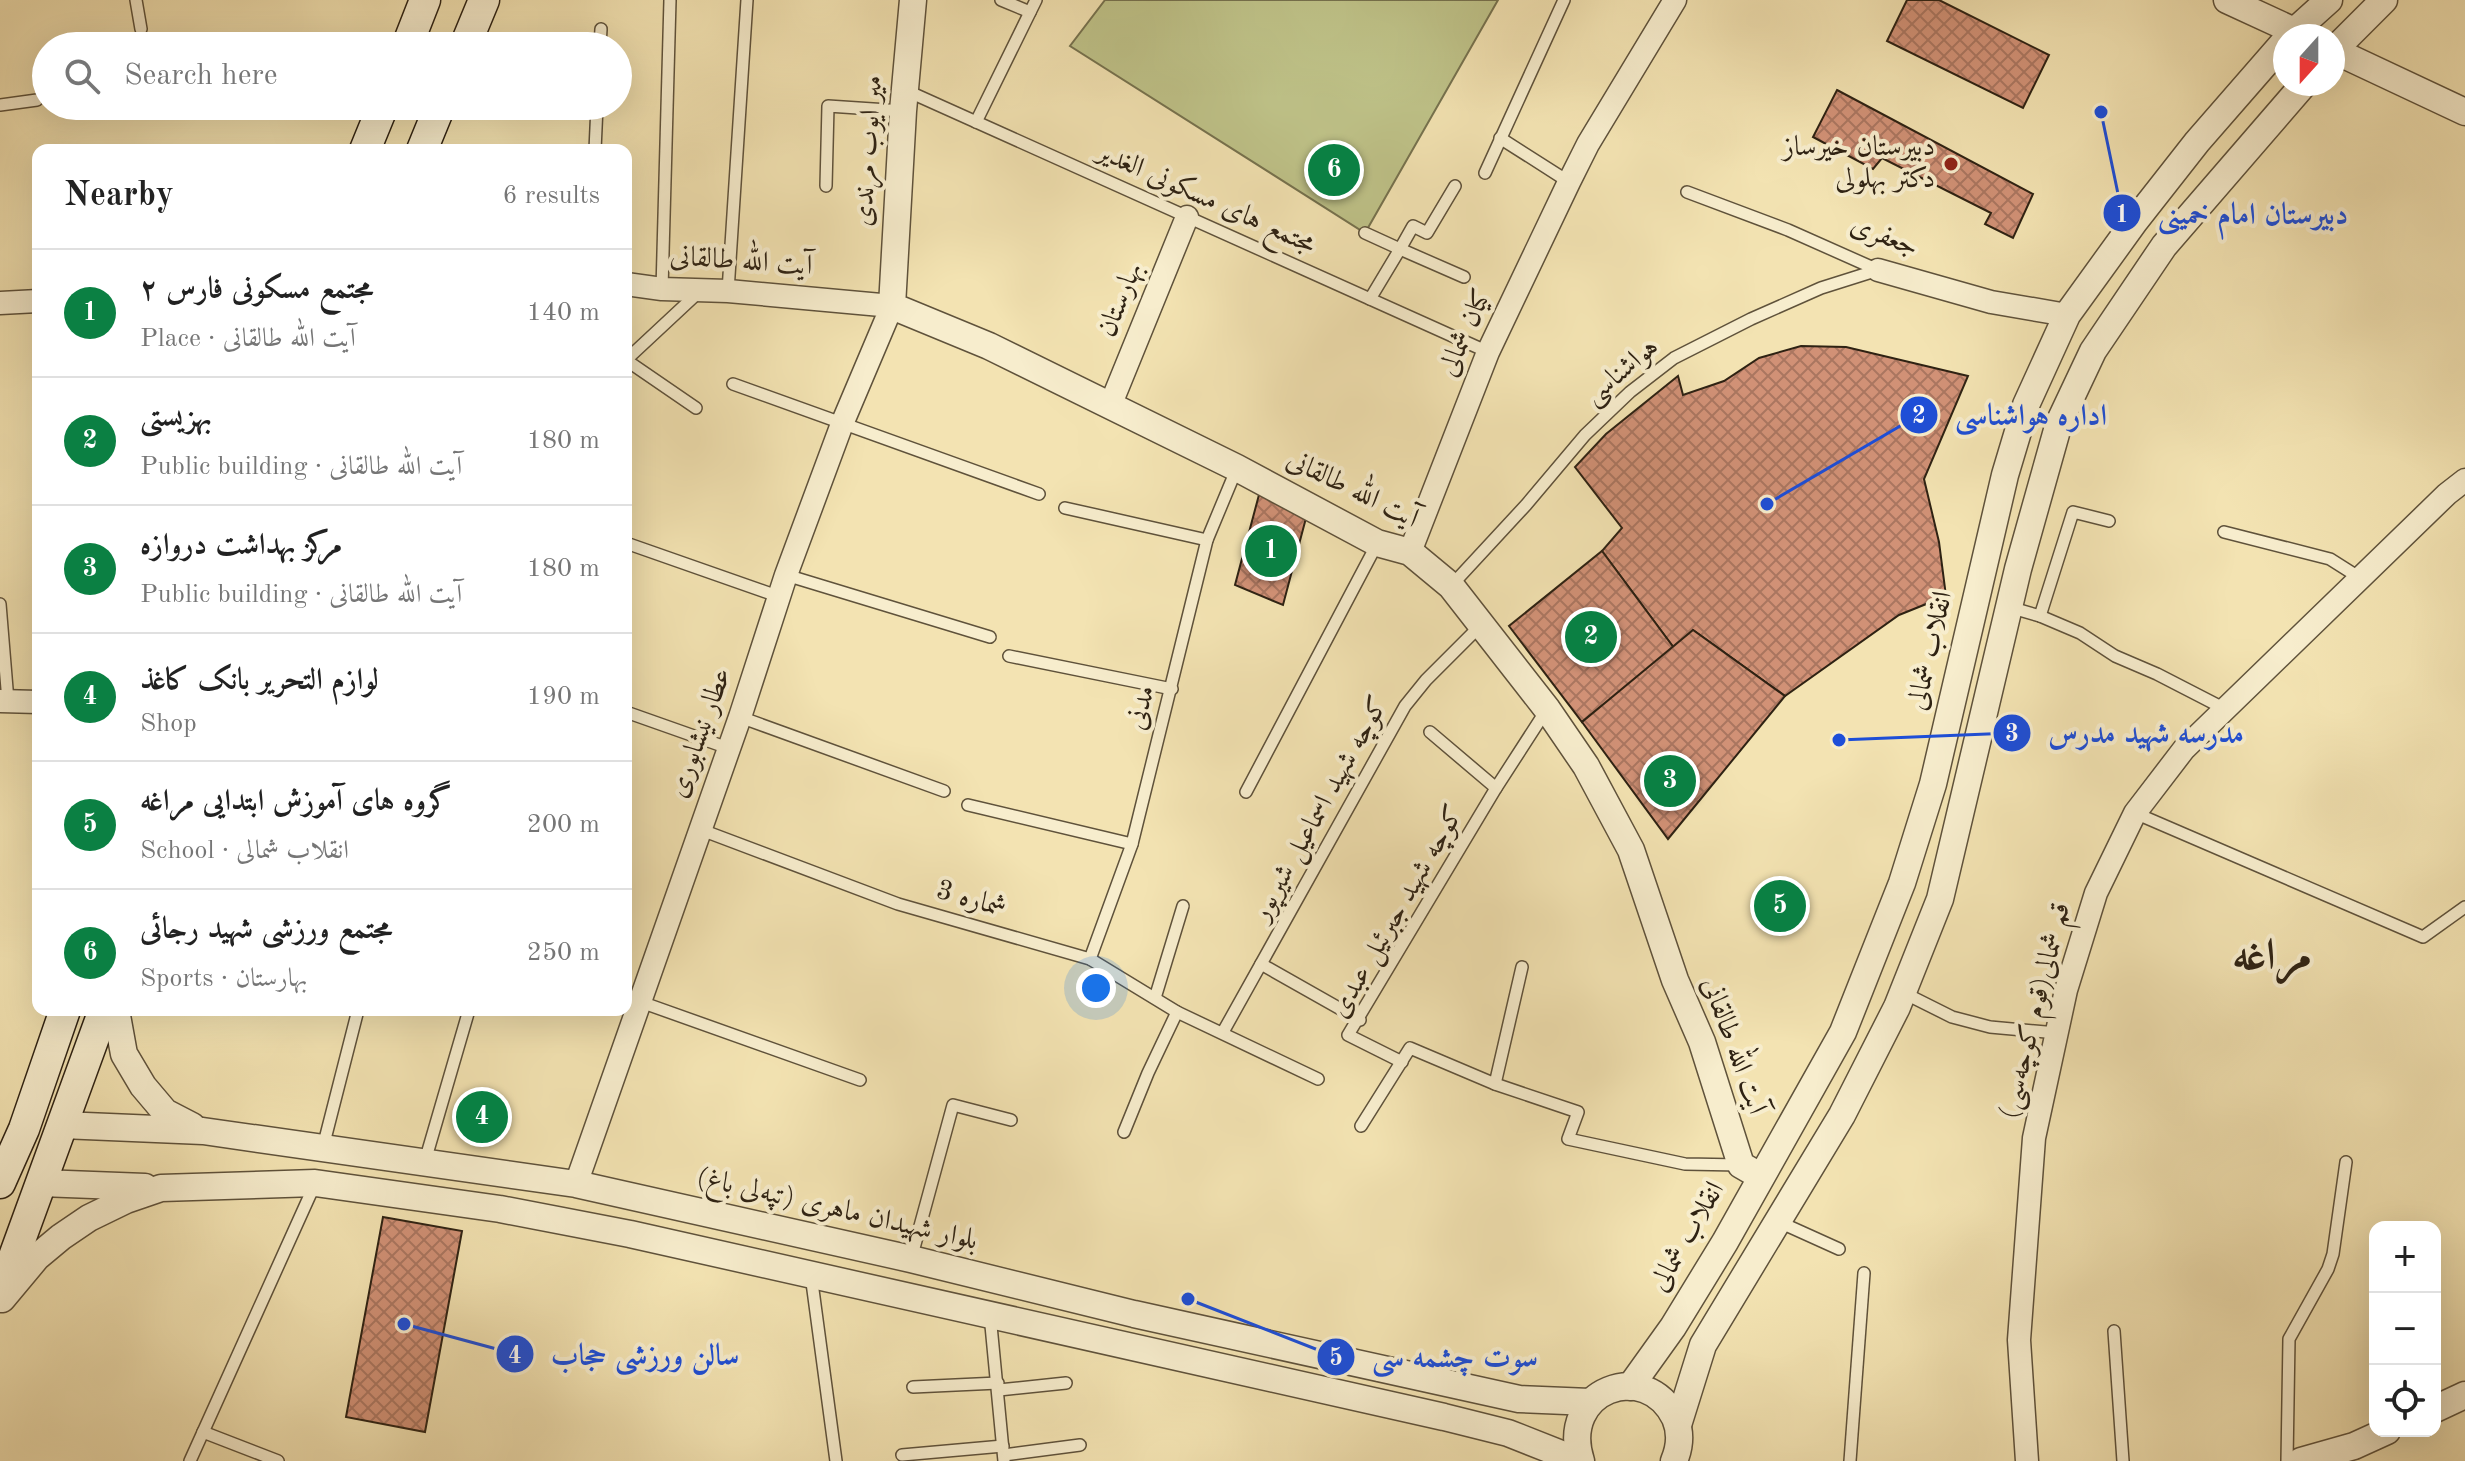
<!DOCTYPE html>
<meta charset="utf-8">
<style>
body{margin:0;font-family:"Old Standard TT",Amiri,serif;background:#f2f2f2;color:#222}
.controls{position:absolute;right:24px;bottom:24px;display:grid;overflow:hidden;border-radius:16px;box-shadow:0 8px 32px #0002}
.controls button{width:72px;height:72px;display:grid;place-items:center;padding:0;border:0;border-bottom:2px solid #e0e0e0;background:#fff;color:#222;font:40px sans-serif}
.compass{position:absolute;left:2273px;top:24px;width:72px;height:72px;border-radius:50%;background:#fff;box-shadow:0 8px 32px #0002;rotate:201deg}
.you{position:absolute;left:1096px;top:988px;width:28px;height:28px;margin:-20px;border:6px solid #fff;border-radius:50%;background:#1a73e8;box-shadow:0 0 0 12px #1a73e833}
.badge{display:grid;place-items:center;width:52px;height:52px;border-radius:50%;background:#0b8043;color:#fff;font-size:26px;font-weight:700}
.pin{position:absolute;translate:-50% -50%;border:4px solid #fff;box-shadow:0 2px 8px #0006}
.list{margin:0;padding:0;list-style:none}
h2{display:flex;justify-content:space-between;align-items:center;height:104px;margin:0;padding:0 32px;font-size:34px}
h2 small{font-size:26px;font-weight:400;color:#767676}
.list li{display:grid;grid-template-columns:52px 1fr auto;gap:24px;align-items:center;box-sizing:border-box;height:128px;padding:0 32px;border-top:2px solid #e0e0e0}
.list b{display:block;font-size:30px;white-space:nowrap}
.list p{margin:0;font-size:26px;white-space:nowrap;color:#767676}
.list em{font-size:26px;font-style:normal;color:#767676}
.icon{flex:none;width:44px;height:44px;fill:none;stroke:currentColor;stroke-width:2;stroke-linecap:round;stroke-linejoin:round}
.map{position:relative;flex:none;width:2465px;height:1461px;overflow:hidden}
.search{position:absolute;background:#fff;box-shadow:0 8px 32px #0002;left:32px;top:32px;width:600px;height:88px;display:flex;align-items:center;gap:20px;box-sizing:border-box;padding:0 28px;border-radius:44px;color:#767676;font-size:30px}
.panel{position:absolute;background:#fff;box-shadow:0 8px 32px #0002;left:32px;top:144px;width:600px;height:872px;border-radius:16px}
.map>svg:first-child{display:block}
.green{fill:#bfc389;stroke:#76724e;stroke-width:2}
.building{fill:url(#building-cross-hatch);stroke:#2e2213;stroke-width:2}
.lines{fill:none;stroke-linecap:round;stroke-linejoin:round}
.service-casing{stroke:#5f523b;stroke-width:14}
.minor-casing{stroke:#5f523b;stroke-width:25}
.tertiary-casing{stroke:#5f523b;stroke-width:29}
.secondary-casing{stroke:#2e2213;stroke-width:33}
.service{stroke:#f7edcd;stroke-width:11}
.minor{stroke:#f7edcd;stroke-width:22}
.tertiary{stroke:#f7edcd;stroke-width:26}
.secondary{stroke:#f7edcd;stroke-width:30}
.poi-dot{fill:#8f2418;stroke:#f7edcd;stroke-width:3}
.labels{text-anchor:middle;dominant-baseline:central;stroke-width:8;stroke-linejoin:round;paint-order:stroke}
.poi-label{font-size:28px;fill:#2e2213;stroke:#f7edcd;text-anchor:end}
.street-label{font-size:28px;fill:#2e2213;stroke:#f7edcd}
.town-label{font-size:44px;font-weight:bold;fill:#2e2213;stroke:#f7edcd}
.leader{fill:none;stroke:#1d4ed8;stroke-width:3}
.callout-dot{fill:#1d4ed8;stroke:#f7edcd;stroke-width:3}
.mark-label{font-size:24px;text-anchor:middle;font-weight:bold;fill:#fff}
.callout-label{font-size:30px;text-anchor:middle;font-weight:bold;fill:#1d4ed8;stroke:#f7edcd;stroke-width:8;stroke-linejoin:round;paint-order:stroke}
</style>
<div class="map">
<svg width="2465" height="1461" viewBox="0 0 2465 1461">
<defs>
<pattern id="building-cross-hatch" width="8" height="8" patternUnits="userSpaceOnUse" patternTransform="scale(2)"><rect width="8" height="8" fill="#d19176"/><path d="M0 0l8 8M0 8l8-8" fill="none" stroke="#aa7660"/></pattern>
</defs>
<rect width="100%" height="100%" fill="#f3e3b2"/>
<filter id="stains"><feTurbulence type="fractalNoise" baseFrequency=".0025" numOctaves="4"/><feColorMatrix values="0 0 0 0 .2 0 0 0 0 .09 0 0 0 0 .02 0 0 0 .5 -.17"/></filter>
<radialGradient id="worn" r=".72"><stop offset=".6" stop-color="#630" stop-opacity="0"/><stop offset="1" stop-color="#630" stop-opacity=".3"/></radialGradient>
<path class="green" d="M1105 0H1498L1365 233 1070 46Z"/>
<g class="building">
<path d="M1907 0H1939L2049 55 2023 108 1887 41Z"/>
<path d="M1837 90 2033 194 2013 238 1985 224 1991 213 1882 158 1873 169 1813 137Z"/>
<path d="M1801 346 1846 347 1968 376 1924 479 1939 542 1946 596 1899 615 1785 696 1693 630 1674 648 1602 551 1622 528 1575 467 1606 434 1678 376 1683 395 1724 381 1759 358Z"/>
<path d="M1260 491 1306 518 1283 605 1235 585Z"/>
<path d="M1602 551 1674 648 1582 722 1509 626Z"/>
<path d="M1693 630 1785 696 1668 839 1582 722Z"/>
<path d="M383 1217 462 1231 425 1432 346 1417Z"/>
</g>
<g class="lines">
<defs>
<g id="service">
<path d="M136 0 141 29"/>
<path d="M1001 0 1030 12"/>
<path d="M600 46 601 29"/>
<path d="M905 90 1488 352"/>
<path d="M0 105 37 100"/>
<path d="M976 122 1036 0"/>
<path d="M1500 138 1569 182"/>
<path d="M595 150 597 106"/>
<path d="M1485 173 1564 0"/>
<path d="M826 186 828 106 903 111"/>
<path d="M1455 186 1427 233 1413 226 1400 249 1464 277"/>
<path d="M1687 192 1788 230 1878 270"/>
<path d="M1365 233 1400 249 1370 299"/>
<path d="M662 289 670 0"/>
<path d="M728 291 747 0"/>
<path d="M626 360 700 291"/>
<path d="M626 360 696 408"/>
<path d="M733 384 1039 494"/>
<path d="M1065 508 1207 540"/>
<path d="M2224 532 2330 559 2360 578"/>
<path d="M626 543 780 597"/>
<path d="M786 575 990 637"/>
<path d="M1451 586 1526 505 1585 435 1630 392 1674 358 1751 319 1821 288 1878 270"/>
<path d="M0 604 8 701"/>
<path d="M2009 607 2040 616 2080 633 2115 656 2157 674 2225 709"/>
<path d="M2040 616 2073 512 2109 521"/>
<path d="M1009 656 1172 689"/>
<path d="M626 712 728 748"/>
<path d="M740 717 944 791"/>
<path d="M1430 732 1496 788"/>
<path d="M1246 792 1377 544"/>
<path d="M968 805 1132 844"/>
<path d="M2135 813 2423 937 2465 907"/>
<path d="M699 829 898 904 1090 959 1177 1012 1318 1079"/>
<path d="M1090 959 1132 844 1207 540 1237 468"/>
<path d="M1261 964 1360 1020"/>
<path d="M1902 992 1952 1017 1990 1027 2057 1033"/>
<path d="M1155 998 1183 906"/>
<path d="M638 1001 860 1080"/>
<path d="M1223 1032 1405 706 1426 680 1480 626"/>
<path d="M1402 1062 1348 1035 1496 788 1547 709"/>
<path d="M1495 1084 1522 967"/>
<path d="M1361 1126 1410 1048 1495 1084 1578 1112 1568 1139 1685 1164 1740 1165"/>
<path d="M1124 1132 1148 1073 1177 1012"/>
<path d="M323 1147 358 1010"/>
<path d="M425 1161 469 1010"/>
<path d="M1777 1221 1839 1249"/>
<path d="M911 1259 953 1105 1011 1120"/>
<path d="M811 1275 836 1461"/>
<path d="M990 1315 1004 1461"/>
<path d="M2114 1331 2123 1461"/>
<path d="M913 1387 998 1383"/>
<path d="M999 1390 1066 1383"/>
<path d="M203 1432 278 1461"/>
<path d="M902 1455 1003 1446"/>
<path d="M1004 1455 1080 1445"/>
<path d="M190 1461 315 1184"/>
<path d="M1850 1461 1864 1273"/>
<path d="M2287 1461 2289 1339 2328 1269 2333 1254 2346 1162"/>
</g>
<g id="minor">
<path d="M1878 270 1991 302 2067 315"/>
<path d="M0 303 38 301"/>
<path d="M1110 406 1187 217"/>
<path d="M1410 552 1488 352 1569 182 1588 144 1675 0"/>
<path d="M0 701 38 702"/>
<path d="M576 1184 740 717 786 575 842 424 892 306 728 291 662 289 626 284"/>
<path d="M2027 1461 2019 1340 2034 1138 2066 990 2096 893 2135 813 2184 749 2447 494 2465 480"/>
</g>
<g id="tertiary">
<path d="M913 0 903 111 892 306 989 346 1237 468 1377 543 1410 552 1451 586 1547 709 1586 766 1631 850 1675 980 1702 1042 1741 1165 1760 1176"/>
<path d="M2227 0 2305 36"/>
<path d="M2289 36 2329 0"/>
<path d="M2333 50 2465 112"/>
<path d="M2333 51 2384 0"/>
<path d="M116 1010 124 1054 143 1086 165 1112 192 1126"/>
<path d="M62 1125 203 1131 576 1184 911 1259 1134 1314 1519 1399 1590 1402"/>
<path d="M41 1183 145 1187"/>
<path d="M2 1299 37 1257 61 1237 89 1218 126 1200 161 1188 315 1183 500 1209 630 1234 1444 1417 1508 1433 1579 1461"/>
<path d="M1630 1387 1673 1327 1725 1242 1843 1032 1902 883 1933 784 2005 475 2026 405 2067 315 2135 221 2197 142 2285 41"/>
<path d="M2435 1409 2465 1395"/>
<path d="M1678 1425 1703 1345 1842 1115 1897 1007 1940 899 2018 569 2059 423 2093 351 2164 246 2304 84"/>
<path d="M1581 1461C1558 1390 1646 1358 1675 1418 1681 1432 1680 1447 1674 1461"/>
<path d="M2301 1461 2354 1446 2387 1431"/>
</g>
<g id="secondary">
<path d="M407 46 425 0"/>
<path d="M465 46 484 0"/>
<path d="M365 150 383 106"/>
<path d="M422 150 440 106"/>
<path d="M0 1183 24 1129 65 1010"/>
<path d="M0 1295 104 1010"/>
</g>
</defs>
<use href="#service" class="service-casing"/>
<use href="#minor" class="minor-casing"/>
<use href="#tertiary" class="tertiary-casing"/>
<use href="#secondary" class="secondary-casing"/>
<use href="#service" class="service"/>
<use href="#minor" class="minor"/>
<use href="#tertiary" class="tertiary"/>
<use href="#secondary" class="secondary"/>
</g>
<circle class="poi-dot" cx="1951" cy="164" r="8"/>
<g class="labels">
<g class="poi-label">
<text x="1935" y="148">دبیرستان خیرساز<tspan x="1935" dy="32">دکتر بهلولی</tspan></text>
</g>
<g class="street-label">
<text transform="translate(869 151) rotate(-86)">میر ایوب مرندی</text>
<text transform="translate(1206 199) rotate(24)">مجتمع های مسکونی الغدیر</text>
<text transform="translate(1884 237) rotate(21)">جعفری</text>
<text transform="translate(741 262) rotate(4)">آیت الله طالقانی</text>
<text transform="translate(1121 300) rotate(-68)">بهارستان</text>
<text transform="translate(1466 333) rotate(-66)">کیان شمالی</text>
<text transform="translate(1622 372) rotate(-40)">هواشناسی</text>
<text transform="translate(1352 490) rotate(26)">آیت الله طالقانی</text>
<text transform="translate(1931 651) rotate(-77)">انقلاب شمالی</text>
<text transform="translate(1142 708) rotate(-76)">مدنی</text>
<text transform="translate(701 733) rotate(-70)">عطار نیشابوری</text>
<text transform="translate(1321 809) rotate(-61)">کوچه شهید اسماعیل شیرپور</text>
<text transform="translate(971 900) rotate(16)">شماره 3</text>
<text transform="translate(1398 912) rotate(-60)">کوچه شهید جبرئیل عبدی</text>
<text transform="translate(2036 1011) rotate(-76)">قم شمالی(قوم کوچه‌سی)</text>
<text transform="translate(1733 1046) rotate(70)">آیت الله طالقانی</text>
<text transform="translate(837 1210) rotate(13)">بلوار شهیدان ماهری (تپه‌لی باغ)</text>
<text transform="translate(1688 1237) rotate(-60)">انقلاب شمالی</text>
</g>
<g class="town-label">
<text x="2272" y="957">مراغه</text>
</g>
</g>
<path class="leader" d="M2101 112L2122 213M1767 504L1919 415M1839 740L2012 733M404 1324L515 1354M1188 1299L1336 1357"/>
<g class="callout-dot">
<circle cx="2101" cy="112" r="8"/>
<circle cx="1767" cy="504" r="8"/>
<circle cx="1839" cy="740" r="8"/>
<circle cx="404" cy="1324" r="8"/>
<circle cx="1188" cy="1299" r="8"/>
<circle cx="2122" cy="213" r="20"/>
<circle cx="1919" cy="415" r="20"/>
<circle cx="2012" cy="733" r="20"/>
<circle cx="515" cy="1354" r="20"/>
<circle cx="1336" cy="1357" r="20"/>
</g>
<g class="mark-label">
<text x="2122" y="222">1</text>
<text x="1919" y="423">2</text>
<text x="2012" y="741">3</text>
<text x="515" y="1363">4</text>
<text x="1336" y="1365">5</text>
</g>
<g class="callout-label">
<text x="2253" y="224">دبیرستان امام خمینی</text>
<text x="2031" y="425">اداره هواشناسی</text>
<text x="2146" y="743">مدرسه شهید مدرس</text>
<text x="645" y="1365">سالن ورزشی حجاب</text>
<text x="1455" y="1367">سوت چشمه سی</text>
</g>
<rect width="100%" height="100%" filter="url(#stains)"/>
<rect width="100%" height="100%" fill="url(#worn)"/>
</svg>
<div class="controls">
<button>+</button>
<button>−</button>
<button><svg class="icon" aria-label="locate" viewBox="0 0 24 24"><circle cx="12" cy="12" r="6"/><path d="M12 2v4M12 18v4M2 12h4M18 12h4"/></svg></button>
</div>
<svg class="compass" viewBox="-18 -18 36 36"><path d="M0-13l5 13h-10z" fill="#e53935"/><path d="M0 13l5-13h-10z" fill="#767676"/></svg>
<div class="you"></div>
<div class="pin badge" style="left:1271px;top:551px">1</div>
<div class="pin badge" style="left:1591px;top:637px">2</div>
<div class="pin badge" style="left:1670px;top:781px">3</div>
<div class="pin badge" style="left:482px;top:1117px">4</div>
<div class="pin badge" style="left:1780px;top:906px">5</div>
<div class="pin badge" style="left:1334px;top:170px">6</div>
<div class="search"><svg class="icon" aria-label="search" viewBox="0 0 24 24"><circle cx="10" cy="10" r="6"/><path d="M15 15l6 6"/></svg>Search here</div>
<section class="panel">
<h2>Nearby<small>6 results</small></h2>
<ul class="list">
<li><span class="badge">1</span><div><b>مجتمع مسکونی فارس ۲</b><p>Place · آیت الله طالقانی</p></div><em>140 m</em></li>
<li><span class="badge">2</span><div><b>بهزیستی</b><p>Public building · آیت الله طالقانی</p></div><em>180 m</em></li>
<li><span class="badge">3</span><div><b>مرکز بهداشت دروازه</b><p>Public building · آیت الله طالقانی</p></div><em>180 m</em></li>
<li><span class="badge">4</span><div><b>لوازم التحریر بانک کاغذ</b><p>Shop</p></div><em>190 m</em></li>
<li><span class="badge">5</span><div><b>گروه های آموزش ابتدایی مراغه</b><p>School · انقلاب شمالی</p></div><em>200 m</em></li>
<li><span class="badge">6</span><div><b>مجتمع ورزشی شهید رجائی</b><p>Sports · بهارستان</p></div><em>250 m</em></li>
</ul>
</section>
</div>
